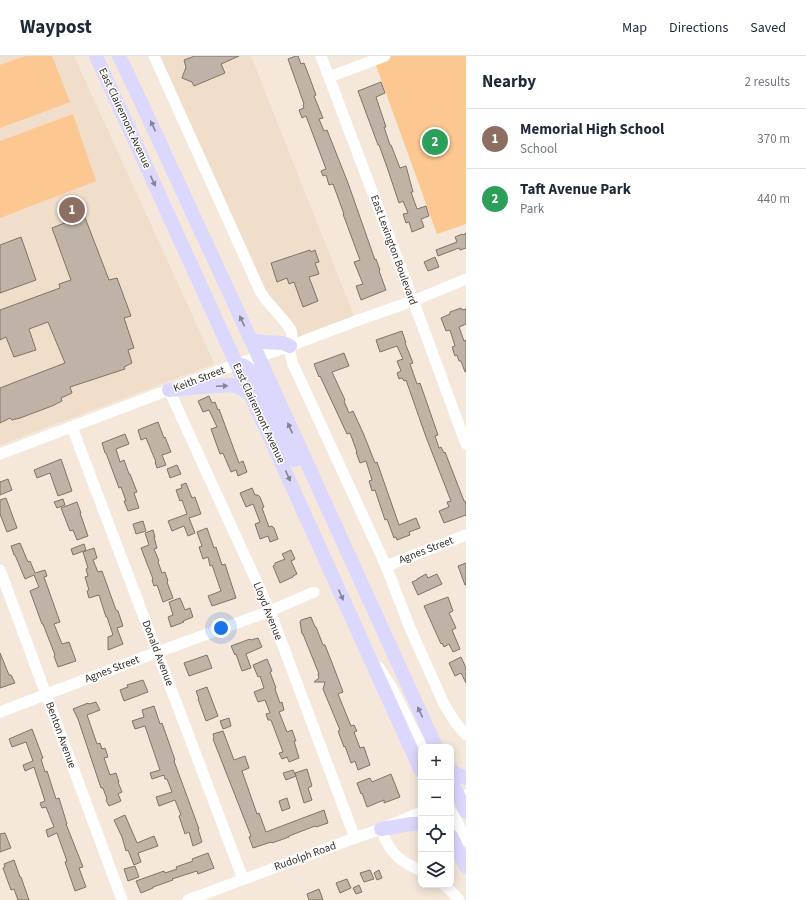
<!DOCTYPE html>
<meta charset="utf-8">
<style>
body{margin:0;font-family:"Source Sans 3",sans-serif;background:#f6f6f7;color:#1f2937}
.controls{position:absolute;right:12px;bottom:12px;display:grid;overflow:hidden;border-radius:8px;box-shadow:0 2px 10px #0003}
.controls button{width:36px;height:36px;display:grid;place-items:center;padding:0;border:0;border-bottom:1px solid #e0e1e3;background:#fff;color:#1f2937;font:20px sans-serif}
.you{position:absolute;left:221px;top:572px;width:14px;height:14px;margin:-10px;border:3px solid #fff;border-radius:50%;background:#1a73e8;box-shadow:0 0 0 6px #1a73e833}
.badge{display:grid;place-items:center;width:26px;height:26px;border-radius:50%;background:#7b61dc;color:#fff;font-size:13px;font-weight:700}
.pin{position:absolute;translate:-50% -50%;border:2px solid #fff;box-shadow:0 1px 4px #0006}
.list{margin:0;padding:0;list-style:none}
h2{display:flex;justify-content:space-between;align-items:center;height:52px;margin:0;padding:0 16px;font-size:17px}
h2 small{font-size:13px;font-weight:400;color:#747a83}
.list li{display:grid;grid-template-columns:26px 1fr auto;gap:12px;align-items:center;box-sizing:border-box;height:60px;padding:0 16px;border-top:1px solid #e0e1e3}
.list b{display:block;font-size:15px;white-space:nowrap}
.list p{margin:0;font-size:13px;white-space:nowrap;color:#747a83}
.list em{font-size:13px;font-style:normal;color:#747a83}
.icon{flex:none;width:22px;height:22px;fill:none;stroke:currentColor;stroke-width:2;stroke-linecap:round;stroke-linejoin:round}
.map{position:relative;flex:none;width:466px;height:844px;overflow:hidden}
header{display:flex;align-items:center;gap:24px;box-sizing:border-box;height:56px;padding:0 20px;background:#fff;border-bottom:1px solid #e0e1e3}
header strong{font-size:19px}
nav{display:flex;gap:22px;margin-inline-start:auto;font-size:14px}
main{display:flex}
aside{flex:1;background:#fff}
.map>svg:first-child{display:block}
.built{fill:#f0ddca}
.green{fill:#fcc790}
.building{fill:#bfb2a6;stroke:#7f7468}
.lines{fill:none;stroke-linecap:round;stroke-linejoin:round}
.minor{stroke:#fff;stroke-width:11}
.major{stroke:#dcd7fd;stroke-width:14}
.oneway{fill:#888293}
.labels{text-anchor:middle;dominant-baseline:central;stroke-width:3;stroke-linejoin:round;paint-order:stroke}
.street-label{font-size:11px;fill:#332e29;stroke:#fff}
</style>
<header>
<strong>Waypost</strong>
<nav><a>Map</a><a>Directions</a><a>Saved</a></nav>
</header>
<main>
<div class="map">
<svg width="466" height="844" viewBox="0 0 466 844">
<rect width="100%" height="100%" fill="#f5e8da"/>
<g class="built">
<path d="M0 0H74L214 307 212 309 0 389Z"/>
<path d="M154 0H251L356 265 290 290 292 279 267 245Z"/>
</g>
<g class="green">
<path d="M25 0H52L70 46 0 72V9Z"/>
<path d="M385 0H466V168L437 178 374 4Z"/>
<path d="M73 58 96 125 0 162V85Z"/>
</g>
<g class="building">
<path d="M195 0H239L221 8 225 17 194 30 192 26 182 22 186 11 184 4Z"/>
<path d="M296 0H298L301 8 304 7 309 20 316 39 314 40 323 62 319 63 324 75 327 74 348 127 375 204 376 203 380 214 379 215 386 234 361 244 356 230 363 228 354 206 360 204 343 158H344L333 128 329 129 326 119 323 120 321 115 326 113 306 60 302 62 299 54 304 52 303 49 304 48 288 3Z"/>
<path d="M381 26 385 37 376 41 386 71H384L390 89H391L400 112 406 110 413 136H411L417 153 426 150 429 160 421 163 424 171 412 176 409 166 406 167 403 158 408 157 403 145 399 147 387 111 379 89H378L358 35Z"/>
<path d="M84 159 109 224 117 222 131 260 124 262 134 292 128 294 132 307 124 311 125 313 70 331 72 337 61 342 62 345 52 350 20 362 12 364 10 362 0 367V332L65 307 48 266 29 273 36 294 14 301 6 281 0 284V254L60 232 59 228 71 224 52 172Z"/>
<path d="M466 177V192L460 194 459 192 438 200 436 194 457 186 455 181 462 178 463 179Z"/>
<path d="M21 181 36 224 0 237V189Z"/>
<path d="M310 194 311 196 315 194 319 206 315 207 319 218 309 221 318 245 303 251 294 226 289 228 287 222 277 226 271 207Z"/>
<path d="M435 201 439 211 428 215 424 206Z"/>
<path d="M461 252 462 254 466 253V268L459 271 464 285 466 284V316H465L461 305H459L457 299 455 300 452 291 455 290 450 274 446 275 441 262 450 258V256Z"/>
<path d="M402 275 406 287H405L413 307 410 308 417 328 420 327 438 379 435 380 439 392 441 391 444 397 445 396 464 445H465L466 448V459L444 467 439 455 449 451 447 446 451 445 426 381 406 324 404 325 402 322 399 323 397 317 401 315 397 305 403 303 397 290 380 296 376 284Z"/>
<path d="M344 297 349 310 332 316 345 344 344 345 349 357 353 355 364 379 375 407 377 406 399 469 416 462 420 472 409 476 410 479 397 484 396 481 394 482 387 463 385 464 375 434 372 435 369 425 372 424 366 405 360 407 356 396H357L350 377 347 378 320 320 319 321 314 308Z"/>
<path d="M209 340 212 347 215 346 218 354 219 353 239 407 243 405 247 416 238 420 236 414 231 416 223 397 220 398 211 373 217 371 209 354 203 356 198 345Z"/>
<path d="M158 366 164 382 165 381 171 396 162 399 166 409 157 412 155 406H156L146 382 141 384 138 374Z"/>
<path d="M125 378 129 388 116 393 120 406 124 404 129 418H130L137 436 134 437 139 452 128 455 124 445H126L121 431 119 432 106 397H105L102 387Z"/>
<path d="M61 403 72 435 58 440 50 417 37 422 34 414Z"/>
<path d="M177 409 181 418 170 422 167 413Z"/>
<path d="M8 423 12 434 0 439V426Z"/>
<path d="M186 427 192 442 195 441 201 458 189 462 195 477 188 480 184 470 172 475 168 465 187 458 182 444 180 445 176 434 182 432 181 429Z"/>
<path d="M252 432 255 439H258L260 441 264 451 262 452 269 471 272 470 274 472 278 483 270 486 268 480 260 483 255 468 260 466 253 448 246 451 240 437Z"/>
<path d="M6 442 17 472 7 476 0 458V444Z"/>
<path d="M63 443 65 449 57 452 54 446Z"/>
<path d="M77 446 81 457H80L88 480 77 484 73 474 70 475 61 452Z"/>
<path d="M143 465 146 475 136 478 133 468Z"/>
<path d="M207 472 214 492 216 491 222 509 225 508 236 542 212 550 208 540 221 535 212 509 210 510 208 501 203 503 199 491 202 490 197 476Z"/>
<path d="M153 474 155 481H154L157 492 154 493 159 505 158 506 162 517 165 516 168 525 167 526 173 542 163 546 157 529 154 530 152 524 153 523 141 492 149 489 145 477Z"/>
<path d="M20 487 28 506 30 505 35 517 45 514 47 520 44 521 60 566 54 568 62 588 69 586 76 605 58 611 54 600 55 599 43 568H42L30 535 39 531 34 519 25 523 15 499H14L11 490Z"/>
<path d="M84 488 86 494 73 499 71 493Z"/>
<path d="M94 492 97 502 93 504 98 516 102 515 116 554 118 555 123 570 117 572 123 588 108 594V581L113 579 107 561H106L99 539 89 542 87 535 89 534 85 521 88 520 86 513 88 512 83 496Z"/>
<path d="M291 494 295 503 291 505 297 518 293 520V521L280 527 273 510 275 509V507L285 503 282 498Z"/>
<path d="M466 507V529H465L458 510Z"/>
<path d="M426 518 428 522 437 518 442 528 418 539 412 526 417 524V523Z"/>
<path d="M448 541 453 555 449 557 456 572 452 574 460 593 453 596 449 588 444 591 442 587 441 588 424 550Z"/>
<path d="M180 542 185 554 190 552 193 561 183 565 184 566 171 571 168 561 173 559 169 546Z"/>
<path d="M311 561 315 571H316L323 589H325L334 612 343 636 338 638 351 670 354 669 357 675 354 676 360 692 364 691 370 709 358 714 355 705 351 707 345 690 344 691 338 675 340 674 323 633 325 626H314L319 622 318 618H319L303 578H302L300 566 301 564Z"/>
<path d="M258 582 262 591 246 598 251 612 242 615 236 598 235 599 231 590 250 583 251 584Z"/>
<path d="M0 597 9 619H11L15 627 0 632Z"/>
<path d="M207 599 212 612 189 620 184 607Z"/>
<path d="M461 601 466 612V627L461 617 455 620 449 607Z"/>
<path d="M267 603 272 615 270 616 276 632 275 633 280 647 282 646 284 654 279 656 287 676 292 674 296 685H294L299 702 289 706 287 701 282 703 279 697 283 696 271 664H268L266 658 270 657 265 644 258 646 254 636 264 632 260 620 258 621 253 609Z"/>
<path d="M143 624 148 636 124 645 120 634 128 631 127 629Z"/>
<path d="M207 631 218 660 206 665 198 643H199L196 635Z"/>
<path d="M96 646 100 654 87 659 97 688 100 687 102 693 105 692 108 701 104 702 110 719 116 717 119 726H118L122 736 118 738 121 745 109 750 106 744 107 743 103 732H101L78 663 73 653 88 647 89 648Z"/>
<path d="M154 650 160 668 162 667 175 704 174 705 199 773H198L202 786 193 790 189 776 185 778 179 760 181 759 175 744 159 750 156 741 172 736 167 723H165L164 719 152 723 150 717 160 714 145 670 135 673 132 665 144 661 142 654Z"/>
<path d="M229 662 231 670 223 673 220 665Z"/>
<path d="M32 673 43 702 41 703 45 716 47 715 56 743 59 742 67 768H66L83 811 79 812 86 831 75 835 65 806 67 805 57 777 48 781 46 774 54 771 46 751 42 752 40 747 45 745 34 711 25 715 23 709 33 705 26 686 12 691 9 683Z"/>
<path d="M223 675 234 704 245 700 249 712 242 715 257 758 259 757 266 776 324 754 328 767 316 771 315 770 289 780V781L272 787 271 786 253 792 249 781 251 780 213 683 214 682 213 678Z"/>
<path d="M307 713 312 730 308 732 312 744 304 747 295 717Z"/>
<path d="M293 714 296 720 286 724 283 717Z"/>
<path d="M391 718 400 741 384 747V744L367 751 362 737 361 738 357 727 370 722 372 726Z"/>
<path d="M287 742 290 752 282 755 279 745Z"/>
<path d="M125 759 137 787 154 780 158 790 138 797 141 806 134 809 128 794 126 795 122 781 114 764Z"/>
<path d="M5 777 11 792 0 796V778Z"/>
<path d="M208 797 214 812 198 818 197 815 172 823 173 824 153 831V832L141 837 136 825 164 815 165 817 177 813 176 811 193 805 192 803Z"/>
<path d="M14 804 20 821H21L29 844H18L14 833 11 834 3 812 5 811 4 808Z"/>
<path d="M135 810 139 821 128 825 124 813Z"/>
<path d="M370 814 374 823 364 826 360 817Z"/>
<path d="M379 814 382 822 377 824 374 817Z"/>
<path d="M347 823 351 832 340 837 336 827Z"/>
<path d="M359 829 362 836 356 838 353 832Z"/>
<path d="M319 833 323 844H309L307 838Z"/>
</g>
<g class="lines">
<g class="minor">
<path d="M154 0 261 237 267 245 286 267 291 274 292 279 290 296 292 306 386 510 410 572 444 648 455 666 466 679"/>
<path d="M321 0 410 236 466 388"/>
<path d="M329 21 385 0"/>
<path d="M169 334 270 555 355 782"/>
<path d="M72 371 243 823"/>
<path d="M0 398 237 308 290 290 356 265 413 245 466 223"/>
<path d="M386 510 466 479"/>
<path d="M0 514 122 844"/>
<path d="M379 612 392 632 422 691"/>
<path d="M0 656 147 600 270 555 314 536"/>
<path d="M451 745 466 739"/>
<path d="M451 756 455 761 466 785"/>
<path d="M381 773C383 779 386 785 389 790 396 803 409 809 421 815"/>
<path d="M444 829 450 834 459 844"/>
<path d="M188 844 355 782 381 773 421 756"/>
</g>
<g class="major">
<path d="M96 0 251 340 421 715"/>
<path d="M119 0 141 46 251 284 436 691"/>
<path d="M251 284 263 286 283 287 290 290"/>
<path d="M241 309 244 310 250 314 275 368 291 394 295 404"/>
<path d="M169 334 203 331 231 329 239 331 244 334 251 340"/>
<path d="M451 714C456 718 460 720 466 722"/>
<path d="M451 724 466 756"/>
<path d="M381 773 412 768H421"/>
<path d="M451 780 466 811"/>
</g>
</g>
<defs><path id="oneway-solid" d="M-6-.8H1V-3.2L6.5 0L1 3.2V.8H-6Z"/></defs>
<g class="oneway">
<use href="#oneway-solid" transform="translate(153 70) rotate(-115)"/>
<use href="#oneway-solid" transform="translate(153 125) rotate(65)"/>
<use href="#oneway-solid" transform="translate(242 265) rotate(-115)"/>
<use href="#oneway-solid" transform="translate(222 330) rotate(-3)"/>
<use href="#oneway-solid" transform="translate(290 372) rotate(-114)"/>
<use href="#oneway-solid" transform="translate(288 420) rotate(66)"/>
<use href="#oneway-solid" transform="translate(341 539) rotate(66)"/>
<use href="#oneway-solid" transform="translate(420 656) rotate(-115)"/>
</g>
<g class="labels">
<g class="street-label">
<text transform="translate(125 62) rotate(65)">East Clairemont Avenue</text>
<text transform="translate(394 194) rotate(70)">East Lexington Boulevard</text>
<text transform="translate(199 323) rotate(-21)">Keith Street</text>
<text transform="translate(259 357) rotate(65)">East Clairemont Avenue</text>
<text transform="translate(426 494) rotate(-21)">Agnes Street</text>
<text transform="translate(268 555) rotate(68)">Lloyd Avenue</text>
<text transform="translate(158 597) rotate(69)">Donald Avenue</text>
<text transform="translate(112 613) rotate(-21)">Agnes Street</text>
<text transform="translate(61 679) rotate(70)">Benton Avenue</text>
<text transform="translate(305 800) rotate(-20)">Rudolph Road</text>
</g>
</g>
</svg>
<div class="controls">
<button>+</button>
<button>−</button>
<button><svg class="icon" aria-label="locate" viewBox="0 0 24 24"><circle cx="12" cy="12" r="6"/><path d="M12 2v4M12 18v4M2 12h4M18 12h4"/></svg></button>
<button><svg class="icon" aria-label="layers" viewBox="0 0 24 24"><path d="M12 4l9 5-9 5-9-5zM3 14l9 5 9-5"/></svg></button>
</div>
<div class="you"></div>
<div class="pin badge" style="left:72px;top:154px;background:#8d6e63">1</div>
<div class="pin badge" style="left:435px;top:86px;background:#2e9e5b">2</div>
</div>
<aside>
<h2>Nearby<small>2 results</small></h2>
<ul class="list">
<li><span class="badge" style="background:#8d6e63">1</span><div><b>Memorial High School</b><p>School</p></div><em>370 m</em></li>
<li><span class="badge" style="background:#2e9e5b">2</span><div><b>Taft Avenue Park</b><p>Park</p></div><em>440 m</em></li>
</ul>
</aside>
</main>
